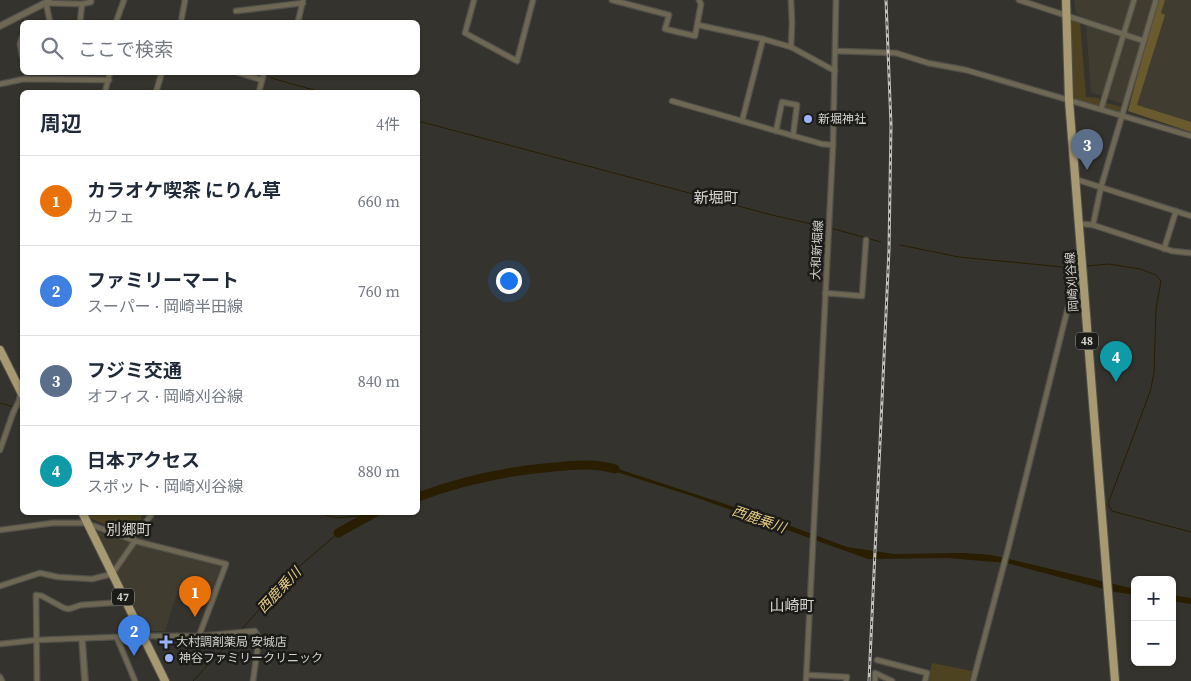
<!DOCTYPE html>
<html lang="ja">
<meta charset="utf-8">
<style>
body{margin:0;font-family:"Source Serif 4","Noto Sans JP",serif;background:#f6f6f7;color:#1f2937}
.controls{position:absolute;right:15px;bottom:15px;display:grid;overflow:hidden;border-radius:8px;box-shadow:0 1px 4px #0004}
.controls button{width:45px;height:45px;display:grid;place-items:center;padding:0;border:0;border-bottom:1px solid #e0e1e3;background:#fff;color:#1f2937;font:25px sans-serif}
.you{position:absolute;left:508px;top:280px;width:18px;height:18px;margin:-12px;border:4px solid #fff;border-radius:50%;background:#1a73e8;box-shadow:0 0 0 8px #1a73e833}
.badge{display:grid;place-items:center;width:32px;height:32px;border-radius:50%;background:#1a73e8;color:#fff;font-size:16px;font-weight:700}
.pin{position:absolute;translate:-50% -41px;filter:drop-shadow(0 1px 2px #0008)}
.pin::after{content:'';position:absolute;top:26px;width:18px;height:15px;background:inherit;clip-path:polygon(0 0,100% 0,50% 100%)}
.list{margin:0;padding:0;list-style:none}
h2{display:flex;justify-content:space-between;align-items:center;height:65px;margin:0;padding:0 20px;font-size:21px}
h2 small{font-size:16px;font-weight:400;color:#747a83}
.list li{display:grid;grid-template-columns:32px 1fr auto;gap:15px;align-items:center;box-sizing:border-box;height:90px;padding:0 20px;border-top:1px solid #e0e1e3}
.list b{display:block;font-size:19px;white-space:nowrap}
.list p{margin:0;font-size:16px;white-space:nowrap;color:#747a83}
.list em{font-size:16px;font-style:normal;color:#747a83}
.icon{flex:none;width:28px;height:28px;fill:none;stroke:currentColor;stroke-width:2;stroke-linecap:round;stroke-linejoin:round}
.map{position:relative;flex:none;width:1191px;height:681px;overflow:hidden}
.search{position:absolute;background:#fff;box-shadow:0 1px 4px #0004;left:20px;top:20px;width:400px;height:55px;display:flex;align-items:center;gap:12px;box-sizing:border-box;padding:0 18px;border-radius:8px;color:#747a83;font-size:19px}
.panel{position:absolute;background:#fff;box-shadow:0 1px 4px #0004;left:20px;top:90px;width:400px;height:425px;border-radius:8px}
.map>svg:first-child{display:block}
.built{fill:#403c30}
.green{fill:#4e4321}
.forest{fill:#6a5b2e}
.water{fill:#291e00}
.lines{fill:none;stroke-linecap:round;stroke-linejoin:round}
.stream{stroke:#291e00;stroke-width:1}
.river{stroke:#291e00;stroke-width:9}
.minor-casing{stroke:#51504a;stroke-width:7}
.tertiary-casing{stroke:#51504a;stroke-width:8}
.primary-casing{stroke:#51504a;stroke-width:10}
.minor{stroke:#6d6754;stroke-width:4.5}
.tertiary{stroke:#6d6754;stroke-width:5.5}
.primary{stroke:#a79972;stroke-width:8}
.rail-casing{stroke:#c2c1bd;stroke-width:3}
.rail{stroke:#1b1b18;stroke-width:1;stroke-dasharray:4;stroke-linecap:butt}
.poi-dot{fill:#9eb3fd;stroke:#1b1b18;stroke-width:2}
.labels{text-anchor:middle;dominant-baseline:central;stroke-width:5;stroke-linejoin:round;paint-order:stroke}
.shield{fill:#1b1b18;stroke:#9c9b97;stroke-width:1}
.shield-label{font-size:11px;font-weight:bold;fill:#d3d2ce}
.poi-label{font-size:12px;fill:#d3d2ce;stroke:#1b1b18;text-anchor:start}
.street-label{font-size:12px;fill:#d3d2ce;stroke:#1b1b18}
.water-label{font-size:14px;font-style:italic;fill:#e4cb82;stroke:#1b1b18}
.quarter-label{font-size:15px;fill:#d8d5ce;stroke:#1b1b18}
</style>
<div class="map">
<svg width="1191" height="681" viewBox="0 0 1191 681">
<rect width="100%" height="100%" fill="#35332d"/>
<g class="built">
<path d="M1074 0H1155L1125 105 1091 92 1086 23 1084 18 1076 13Z"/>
<path d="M1156 0H1191V132L1128 111Z"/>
<path d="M97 532 221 567 207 602 178 590 165 631H147Z"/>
</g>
<g class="green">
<path d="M1071 18 1080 21 1086 97 1099 98V101L1125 108 1123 112 1069 98Z"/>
<path d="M83 513H142L141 520 131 535 83 515Z"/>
<path d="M932 663 972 671 969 681H928Z"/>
</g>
<path class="forest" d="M1158 0H1165L1161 13 1165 15 1137 105 1191 122V132L1128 111Z"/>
<g class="water">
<path d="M603 464 780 522 847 547 894 554 964 553 992 555 1135 589V595L1115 592 1007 563 948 558 868 559 692 496 604 468Z"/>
<path d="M1172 595 1191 598V604L1172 601Z"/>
</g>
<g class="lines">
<g class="stream">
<path d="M271 78 321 92"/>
<path d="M418 121 776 216 834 229 881 242"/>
<path d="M900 245 959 257 1063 267 1080 266"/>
<path d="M1086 266 1109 264 1140 269 1156 275 1161 281 1156 309 1154 373 1150 392 1109 501V506L1112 511 1191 532"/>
<path d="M0 403 14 407"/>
<path d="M17 409 22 411"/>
<path d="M314 512 337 518 370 515"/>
<path d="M240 631 293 572 338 533"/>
<path d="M193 681 237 634"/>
</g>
<g class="river">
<path d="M418 497C463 480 506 471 554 467 575 465 595 463 615 469"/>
<path d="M338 533 376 512"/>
</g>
<defs>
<g id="minor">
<path d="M474 0 465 33 517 61 533 0"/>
<path d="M612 0 669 15 665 29 695 36 701 4 699 0"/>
<path d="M791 0 792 23 791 47"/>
<path d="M1019 0 1144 41"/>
<path d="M236 11 303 3"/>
<path d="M50 22 46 3 82 4 91 2V0"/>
<path d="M80 22 82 4"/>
<path d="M116 22 124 0"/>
<path d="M181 22 185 0"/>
<path d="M298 22 303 0"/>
<path d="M698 25 763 39 791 47 835 71"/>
<path d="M836 51 896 53 928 63 966 70 1191 136"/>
<path d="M22 56 20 44 22 37"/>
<path d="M236 72 262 80"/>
<path d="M0 84 24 79 109 80"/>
<path d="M105 92 110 72"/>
<path d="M156 92 162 72"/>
<path d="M259 92 264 72"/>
<path d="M672 101 822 144 833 145"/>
<path d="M1101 109 1134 0"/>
<path d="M742 121 763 39"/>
<path d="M776 131 782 102 797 105 793 136"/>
<path d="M1075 179 1191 216"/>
<path d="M1084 224 1093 225 1172 251 1191 253"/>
<path d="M1093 225 1101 187 1156 0"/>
<path d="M1164 249 1176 211"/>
<path d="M825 293 862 296 866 240"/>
<path d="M0 450 13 413 19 401 22 385"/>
<path d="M0 530 53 523H86L135 541 226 564 199 636"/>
<path d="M134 540 132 538 144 525 153 512"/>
<path d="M0 586 40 573 58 577 92 579 112 574 135 541"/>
<path d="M117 638 135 681"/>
<path d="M0 644 37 640 143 636H199L255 631 259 638 253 681"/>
<path d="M877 660 927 673 925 681"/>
<path d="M807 675 847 677 846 681"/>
<path d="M0 677 2 681"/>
<path d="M37 681 36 595 42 596 64 608 69 609 81 605 126 602"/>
<path d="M806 681 833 145 836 0"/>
<path d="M875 681V673L892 681"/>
<path d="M973 681 1008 549 1071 295 1082 275"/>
</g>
<g id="tertiary">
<path d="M0 26 49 1 48 0"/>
<path d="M82 639 85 681"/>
</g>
<g id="primary">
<path d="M1066 0 1069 100 1115 681"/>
<path d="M0 350 22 394"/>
<path d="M82 512 165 681"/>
</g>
</defs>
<use href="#minor" class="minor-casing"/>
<use href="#tertiary" class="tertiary-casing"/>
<use href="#primary" class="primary-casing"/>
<use href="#minor" class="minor"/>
<use href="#tertiary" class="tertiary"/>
<use href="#primary" class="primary"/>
<defs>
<path id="rail" d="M869 681 889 249 891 125 886 0"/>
</defs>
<use href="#rail" class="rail-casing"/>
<use href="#rail" class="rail"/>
</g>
<g class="poi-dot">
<circle cx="808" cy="119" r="5"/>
<path d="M163.5 634.5h5v5h5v5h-5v5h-5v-5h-5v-5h5z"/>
<circle cx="169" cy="658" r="5"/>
</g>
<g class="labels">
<g class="shield">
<rect x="1076" y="332.5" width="22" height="17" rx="4"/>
<rect x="112" y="588.5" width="22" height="17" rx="4"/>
</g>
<g class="shield-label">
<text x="1087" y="341">48</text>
<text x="123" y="597">47</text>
</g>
<g class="poi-label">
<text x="818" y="119">新堀神社</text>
<text x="176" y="642">大村調剤薬局 安城店</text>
<text x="179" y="658">神谷ファミリークリニック</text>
</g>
<g class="street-label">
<text transform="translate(817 250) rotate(-87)">大和新堀線</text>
<text transform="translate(1072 282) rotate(-94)">岡崎刈谷線</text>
</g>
<g class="water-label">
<text transform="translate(759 519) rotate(19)">西鹿乗川</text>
<text transform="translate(279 590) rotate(-47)">西鹿乗川</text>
</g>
<g class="quarter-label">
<text x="716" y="197">新堀町</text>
<text x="129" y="529">別郷町</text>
<text x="792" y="605">山崎町</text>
</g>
</g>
</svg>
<div class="controls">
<button>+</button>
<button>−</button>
</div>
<div class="you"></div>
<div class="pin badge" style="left:195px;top:617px;background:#e8710a">1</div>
<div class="pin badge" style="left:134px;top:656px;background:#3f7fe0">2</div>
<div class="pin badge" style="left:1087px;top:170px;background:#5c6f8a">3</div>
<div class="pin badge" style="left:1116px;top:382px;background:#0f9aa8">4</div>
<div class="search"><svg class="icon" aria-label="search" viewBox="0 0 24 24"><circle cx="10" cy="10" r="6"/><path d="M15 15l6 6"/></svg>ここで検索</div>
<section class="panel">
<h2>周辺<small>4件</small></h2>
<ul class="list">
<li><span class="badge" style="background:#e8710a">1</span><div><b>カラオケ喫茶 にりん草</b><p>カフェ</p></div><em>660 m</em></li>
<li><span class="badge" style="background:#3f7fe0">2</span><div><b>ファミリーマート</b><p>スーパー · 岡崎半田線</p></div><em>760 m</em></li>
<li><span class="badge" style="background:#5c6f8a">3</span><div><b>フジミ交通</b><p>オフィス · 岡崎刈谷線</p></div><em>840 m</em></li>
<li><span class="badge" style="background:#0f9aa8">4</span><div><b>日本アクセス</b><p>スポット · 岡崎刈谷線</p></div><em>880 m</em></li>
</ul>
</section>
</div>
